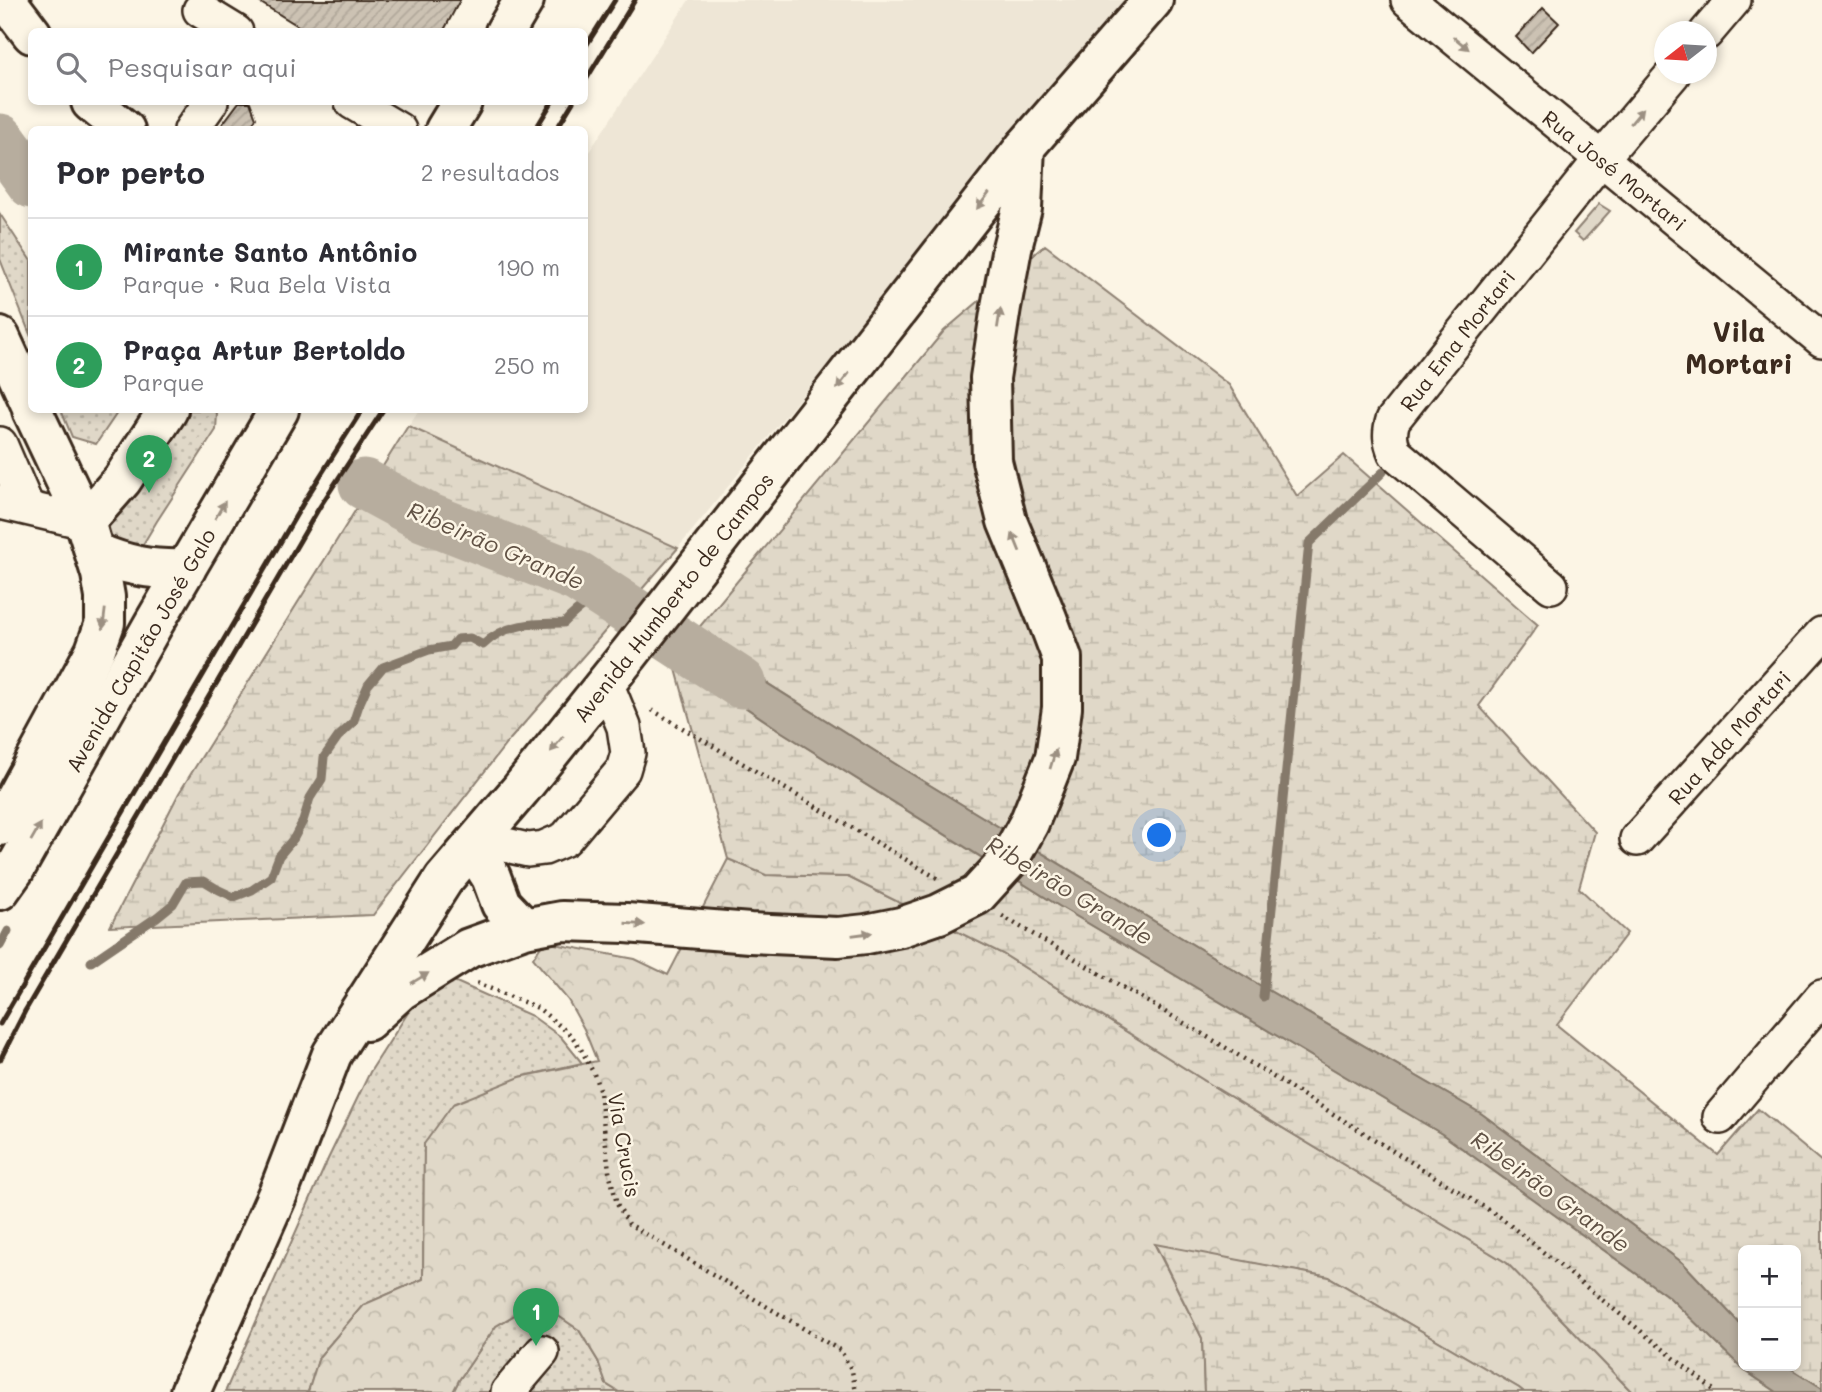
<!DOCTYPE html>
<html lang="pt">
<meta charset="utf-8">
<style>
body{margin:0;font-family:Mali,sans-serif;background:#f2f2f3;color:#2b2b33}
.controls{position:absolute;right:21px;bottom:21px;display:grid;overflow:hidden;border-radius:10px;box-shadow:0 4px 10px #0003}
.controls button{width:63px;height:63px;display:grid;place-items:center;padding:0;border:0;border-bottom:2px solid #e1e1e2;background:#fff;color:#2b2b33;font:35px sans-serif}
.compass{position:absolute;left:1654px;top:21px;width:63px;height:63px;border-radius:50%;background:#fff;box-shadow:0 4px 10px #0003;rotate:253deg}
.you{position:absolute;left:1160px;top:836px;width:24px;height:24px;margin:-18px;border:5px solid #fff;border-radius:50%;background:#1a73e8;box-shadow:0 0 0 10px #1a73e833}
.badge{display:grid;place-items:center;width:46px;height:46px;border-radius:50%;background:#b45309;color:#fff;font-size:23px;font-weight:700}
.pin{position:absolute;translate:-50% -58px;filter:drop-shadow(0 2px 4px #0008)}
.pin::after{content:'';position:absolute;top:37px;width:24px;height:21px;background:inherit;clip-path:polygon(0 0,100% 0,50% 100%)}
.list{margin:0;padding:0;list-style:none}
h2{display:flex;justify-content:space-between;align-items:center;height:91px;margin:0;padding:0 28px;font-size:30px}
h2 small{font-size:23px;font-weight:400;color:#7c7c81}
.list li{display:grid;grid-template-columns:46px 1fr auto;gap:21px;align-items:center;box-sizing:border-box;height:98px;padding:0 28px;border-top:2px solid #e1e1e2}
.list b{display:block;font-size:26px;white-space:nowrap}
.list p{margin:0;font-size:23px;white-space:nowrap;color:#7c7c81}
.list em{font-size:23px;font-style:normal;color:#7c7c81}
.icon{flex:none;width:38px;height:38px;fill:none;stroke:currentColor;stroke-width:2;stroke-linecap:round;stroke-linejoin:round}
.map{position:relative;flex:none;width:1822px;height:1392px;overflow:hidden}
.search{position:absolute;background:#fff;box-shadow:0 4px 10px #0003;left:28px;top:28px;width:560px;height:77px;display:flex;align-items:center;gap:18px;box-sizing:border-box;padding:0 24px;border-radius:10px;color:#7c7c81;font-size:26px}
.panel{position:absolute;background:#fff;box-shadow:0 4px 10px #0003;left:28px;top:126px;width:560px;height:287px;border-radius:10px}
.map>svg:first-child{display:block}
.built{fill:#eee6d6}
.grass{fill:url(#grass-dots);stroke:#8e8173;stroke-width:2}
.forest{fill:url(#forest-crowns);stroke:#8e8173;stroke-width:2}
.wetland{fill:url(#wetland-marsh);stroke:#8e8173;stroke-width:2}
.garden{fill:#e0d8c8;stroke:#8e8173;stroke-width:2}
.water{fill:#b7ad9e;stroke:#85796b;stroke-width:2}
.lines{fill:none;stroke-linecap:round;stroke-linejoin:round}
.stream{stroke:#85796b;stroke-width:9}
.river{stroke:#b7ad9e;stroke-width:51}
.building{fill:url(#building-hatch);stroke:#3b2a1e;stroke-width:2}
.minor-casing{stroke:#3b2a1e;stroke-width:38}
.major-casing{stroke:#3b2a1e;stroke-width:44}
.highway-casing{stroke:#3b2a1e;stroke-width:44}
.path{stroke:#3b2a1e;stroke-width:4.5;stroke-dasharray:2 5;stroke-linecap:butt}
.minor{stroke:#fcf5e5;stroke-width:33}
.major{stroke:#fcf5e5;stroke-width:38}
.highway{stroke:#fcf5e5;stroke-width:38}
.rail{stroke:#3b2a1e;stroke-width:5}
.oneway{fill:#9c9082}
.labels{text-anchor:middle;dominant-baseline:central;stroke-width:5;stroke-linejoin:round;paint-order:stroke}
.street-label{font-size:21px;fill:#3b2a1e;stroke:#fcf5e5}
.water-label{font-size:23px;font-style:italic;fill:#605144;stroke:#fcf5e5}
.district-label{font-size:28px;font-weight:bold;fill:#3b2a1e;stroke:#fcf5e5}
</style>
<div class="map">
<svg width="1822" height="1392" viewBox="0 0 1822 1392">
<defs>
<pattern id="grass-dots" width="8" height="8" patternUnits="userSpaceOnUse" patternTransform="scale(1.75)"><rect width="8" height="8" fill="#e0d8c8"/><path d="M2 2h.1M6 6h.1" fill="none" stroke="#c1baab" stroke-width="1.8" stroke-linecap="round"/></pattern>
<pattern id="forest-crowns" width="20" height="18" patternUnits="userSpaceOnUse" patternTransform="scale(1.75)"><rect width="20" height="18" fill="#e0d8c8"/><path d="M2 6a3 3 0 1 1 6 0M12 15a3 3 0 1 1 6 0" fill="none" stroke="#c1baab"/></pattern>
<pattern id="wetland-marsh" width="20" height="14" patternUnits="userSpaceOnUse" patternTransform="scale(1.75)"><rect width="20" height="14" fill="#e0d8c8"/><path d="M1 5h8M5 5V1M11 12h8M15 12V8" fill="none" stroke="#c1baab"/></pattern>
<pattern id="building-hatch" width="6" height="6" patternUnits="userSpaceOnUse" patternTransform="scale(1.75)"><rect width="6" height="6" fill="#ccc2b3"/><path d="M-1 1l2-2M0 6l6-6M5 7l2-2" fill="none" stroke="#b0a79a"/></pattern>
</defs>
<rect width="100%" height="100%" fill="#fcf5e5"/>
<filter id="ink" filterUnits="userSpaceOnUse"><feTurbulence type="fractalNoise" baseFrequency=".0143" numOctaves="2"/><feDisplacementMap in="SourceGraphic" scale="14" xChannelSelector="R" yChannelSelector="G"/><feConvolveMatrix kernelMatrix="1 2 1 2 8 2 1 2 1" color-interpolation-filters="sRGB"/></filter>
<g filter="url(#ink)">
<path class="built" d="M689 0H1124L678 548 408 426 419 410H584L585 158Z"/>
<g class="grass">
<path d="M0 214 31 261V337L0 259Z"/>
<path d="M61 410H119L96 444 72 437Z"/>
<path d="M182 410H214L217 413 216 430 157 521 142 546 127 554 109 542 101 522Z"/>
<path d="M434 972 532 1016 561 1037 582 1063 520 1077 424 1144 423 1279 363 1305 319 1357 308 1392H225L328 1159 370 1072Z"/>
<path d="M546 1307 579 1330 598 1361 606 1384 619 1392H453L459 1380 496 1326 523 1310Z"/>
</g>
<path class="forest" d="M728 859 766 875 848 877 1003 954 1221 1091 1507 1263 1632 1392H1524L1519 1388 1329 1277 1155 1245 1202 1338 1204 1392H619L606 1384 598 1361 579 1330 545 1307 523 1310 496 1326 459 1380 453 1392H308L319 1357 363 1305 423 1279 424 1144 453 1104 520 1077 597 1061 584 1029 568 1000 533 958 544 942 635 959 668 975Z"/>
<g class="wetland">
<path d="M1045 245 1229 385 1297 496 1344 455 1538 625 1479 706 1595 832 1579 888 1627 933 1557 1025 1718 1155 1758 1109 1822 1162V1388L1787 1366H1796V1250H1743V1327L1683 1263 1482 1114 1261 986 905 770 692 636 944 331Z"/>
<path d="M408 426 678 548 506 744 373 915 110 927 179 793Z"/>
<path d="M673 658 782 732 1059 906 1442 1134 1669 1297 1744 1370 1777 1392H1632L1507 1263 1221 1091 1003 954 848 877 766 875 728 859Z"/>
<path d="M1155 1244 1329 1277 1519 1388 1524 1392H1204L1202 1338Z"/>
</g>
<path class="garden" d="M1599 204 1610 211 1583 241 1574 233Z"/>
<path class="water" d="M692 636 905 770 1261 986 1482 1114 1683 1263 1743 1327V1366H1787L1822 1388V1392H1777L1744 1370 1669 1297 1442 1134 1059 906 782 732 673 658Z"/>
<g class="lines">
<g class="stream">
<path d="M0 946 8 931"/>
<path d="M91 962 157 917 173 904 186 882 204 881 219 890 234 897 252 890 271 877 279 856 294 838 303 821 310 798 322 779 324 757 338 737 353 723 359 705 368 685 383 667 429 650 451 646 457 639 470 638 483 645C505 623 535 623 564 623 581 605 587 602 611 600"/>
<path d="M1263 997 1309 543 1383 472"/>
</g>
<g class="river">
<path d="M0 139 32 183"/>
<path d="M364 484 425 517 578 577 741 683"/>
</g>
</g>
<g class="building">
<path d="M256 0H460L443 32H308Z"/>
<path d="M1543 8 1559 23 1531 53 1516 37Z"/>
<path d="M239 102H250L256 118 248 130H218Z"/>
</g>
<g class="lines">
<defs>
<g id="minor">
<path d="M1408 0 1822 340"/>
<path d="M200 10 236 32"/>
<path d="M1706 33 1734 0"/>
<path d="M352 102 399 130"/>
<path d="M191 130 211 102"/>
<path d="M0 444 27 507"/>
<path d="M0 502 85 522"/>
<path d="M1551 586 1395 453C1390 441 1389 433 1393 420L1601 159 1673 74"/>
<path d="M479 839 528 850 544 848 565 839 623 770 628 753 624 727 606 683"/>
<path d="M1637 839 1822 634"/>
<path d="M1720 1117 1822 997"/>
<path d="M508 1392 542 1352"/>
</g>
<g id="major">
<path d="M6 0 32 34"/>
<path d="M505 32 524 0"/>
<path d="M91 102 125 130"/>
<path d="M445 130 462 102"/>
<path d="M0 337 32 407"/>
<path d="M85 522 122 480 168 410"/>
<path d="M95 552C127 566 151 570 186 569"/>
<path d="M0 826 95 651 105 623V597L101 574 85 522 32 410"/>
<path d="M0 890 15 869 154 623 279 410"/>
</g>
<g id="highway">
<path d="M472 847 491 877 501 904 524 928"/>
<path d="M367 1021 401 990 469 948 524 928 562 921 626 923 750 933 838 937 866 934 901 927 939 914 977 895 1008 861 1029 823 1055 758 1062 708V658L1047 618 1007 521 992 461 990 378 1001 307 1012 248 1022 208 1025 147"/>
<path d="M190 1392 279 1191 332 1054 444 879 521 789 630 653 1025 147 1153 0"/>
</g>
</defs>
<use href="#minor" class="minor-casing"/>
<use href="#major" class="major-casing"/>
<use href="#highway" class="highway-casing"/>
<g class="path">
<path d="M652 710 937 878"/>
<path d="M1002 916 1228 1049 1500 1217 1716 1392"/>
<path d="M477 983 538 1008 571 1035 581 1049 594 1074 600 1092 609 1171 617 1204 629 1224 841 1351 852 1371 856 1392"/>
</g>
<use href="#minor" class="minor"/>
<use href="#major" class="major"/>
<use href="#highway" class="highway"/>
<g class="rail">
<path d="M584 49 615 0"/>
<path d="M584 83 635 0"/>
<path d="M535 130 552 102"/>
<path d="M556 130 573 102"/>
<path d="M0 1024 305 500 362 410"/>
<path d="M0 1060 25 1011 319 508 383 410"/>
</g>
</g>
<defs><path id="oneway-solid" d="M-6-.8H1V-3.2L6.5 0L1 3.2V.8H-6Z" transform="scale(1.75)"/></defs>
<g class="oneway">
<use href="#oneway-solid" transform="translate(1461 43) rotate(39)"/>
<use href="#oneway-solid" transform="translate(1637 116) rotate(-50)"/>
<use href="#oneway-solid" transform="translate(983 201) rotate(128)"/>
<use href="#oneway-solid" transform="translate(999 318) rotate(-81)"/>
<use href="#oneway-solid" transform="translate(843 381) rotate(128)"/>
<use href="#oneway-solid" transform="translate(220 510) rotate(-60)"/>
<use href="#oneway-solid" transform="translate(1016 542) rotate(-112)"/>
<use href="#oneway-solid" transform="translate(104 619) rotate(97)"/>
<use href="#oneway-solid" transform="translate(557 744) rotate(129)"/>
<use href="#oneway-solid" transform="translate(1053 759) rotate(-73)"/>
<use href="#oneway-solid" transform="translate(36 832) rotate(-60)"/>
<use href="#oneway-solid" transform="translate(635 924) rotate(4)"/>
<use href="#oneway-solid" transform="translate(862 934) rotate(-8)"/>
<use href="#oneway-solid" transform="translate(420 978) rotate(-31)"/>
</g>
</g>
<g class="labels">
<g class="street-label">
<text transform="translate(1615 170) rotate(39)">Rua José Mortari</text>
<text transform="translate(1457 340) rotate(-52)">Rua Ema Mortari</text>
<text transform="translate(673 597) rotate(-52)">Avenida Humberto de Campos</text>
<text transform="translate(140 650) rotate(-60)">Avenida Capitão José Galo</text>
<text transform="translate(1729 737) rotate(-48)">Rua Ada Mortari</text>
<text transform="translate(625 1145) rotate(80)">Via Crucis</text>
</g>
<g class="water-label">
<text transform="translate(496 545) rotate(23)">Ribeirão Grande</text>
<text transform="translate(1070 890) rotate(31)">Ribeirão Grande</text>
<text transform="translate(1551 1191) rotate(36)">Ribeirão Grande</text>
</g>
<g class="district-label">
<text x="1739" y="331">Vila<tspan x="1739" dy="32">Mortari</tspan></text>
</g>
</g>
</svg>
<div class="controls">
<button>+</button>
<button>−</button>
</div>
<svg class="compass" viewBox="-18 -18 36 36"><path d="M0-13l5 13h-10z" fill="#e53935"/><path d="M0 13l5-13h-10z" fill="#7c7c81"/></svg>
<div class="you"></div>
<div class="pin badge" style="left:536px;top:1346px;background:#2e9e5b">1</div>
<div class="pin badge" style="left:149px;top:493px;background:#2e9e5b">2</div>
<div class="search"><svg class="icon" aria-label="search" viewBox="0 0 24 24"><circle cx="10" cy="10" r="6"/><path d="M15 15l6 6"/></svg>Pesquisar aqui</div>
<section class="panel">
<h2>Por perto<small>2 resultados</small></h2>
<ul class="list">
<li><span class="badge" style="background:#2e9e5b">1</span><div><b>Mirante Santo Antônio</b><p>Parque · Rua Bela Vista</p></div><em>190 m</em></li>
<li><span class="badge" style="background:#2e9e5b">2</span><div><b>Praça Artur Bertoldo</b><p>Parque</p></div><em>250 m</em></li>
</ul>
</section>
</div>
